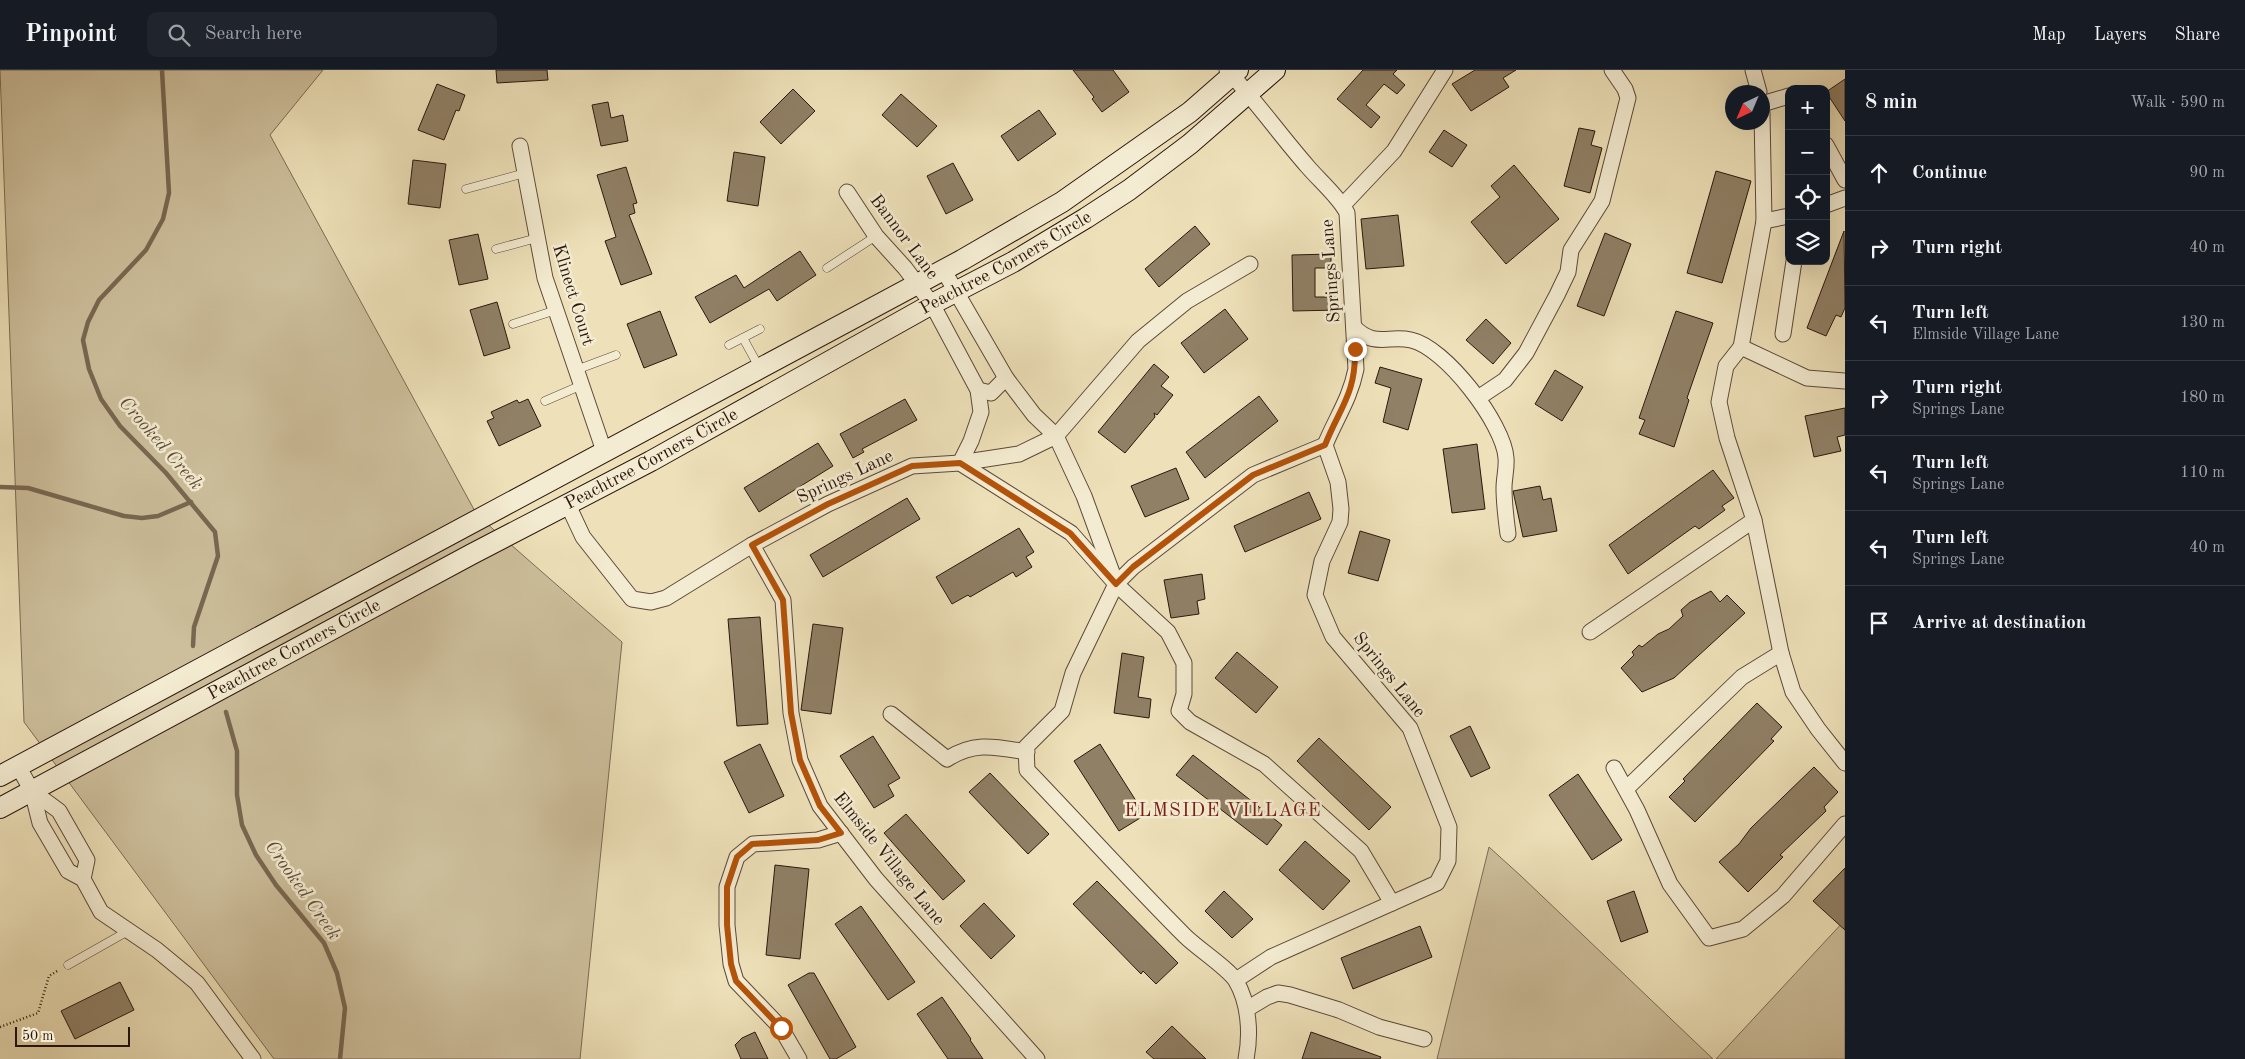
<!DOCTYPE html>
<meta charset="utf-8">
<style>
body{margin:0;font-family:"Old Standard TT",serif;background:#20242c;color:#f1f3f6}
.controls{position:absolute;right:15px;top:15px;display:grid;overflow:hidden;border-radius:10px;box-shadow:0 5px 20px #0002}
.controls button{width:45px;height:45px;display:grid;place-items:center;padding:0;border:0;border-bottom:1px solid #363941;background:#171b24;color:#f1f3f6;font:25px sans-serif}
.compass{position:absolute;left:1725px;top:15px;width:45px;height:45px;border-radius:50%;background:#171b24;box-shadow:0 5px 20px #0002;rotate:224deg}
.scale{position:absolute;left:15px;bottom:12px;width:115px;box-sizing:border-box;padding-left:5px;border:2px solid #2b170d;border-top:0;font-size:14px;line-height:18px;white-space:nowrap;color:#2b170d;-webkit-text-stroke:4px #f4ecd2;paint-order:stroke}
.stop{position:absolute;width:15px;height:15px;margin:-11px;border:4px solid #b45309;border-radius:50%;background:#fff}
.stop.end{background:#b45309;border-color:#fff;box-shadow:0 1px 5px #0008}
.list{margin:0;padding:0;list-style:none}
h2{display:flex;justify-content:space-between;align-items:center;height:65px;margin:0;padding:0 20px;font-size:21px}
h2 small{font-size:16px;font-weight:400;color:#9ea1a6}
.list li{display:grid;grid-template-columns:32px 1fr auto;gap:15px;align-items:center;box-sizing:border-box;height:75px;padding:0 20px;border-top:1px solid #363941}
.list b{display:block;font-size:19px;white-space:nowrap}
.list p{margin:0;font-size:16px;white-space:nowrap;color:#9ea1a6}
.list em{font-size:16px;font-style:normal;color:#9ea1a6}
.icon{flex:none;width:28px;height:28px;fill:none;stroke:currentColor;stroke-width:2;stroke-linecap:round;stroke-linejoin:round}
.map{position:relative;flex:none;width:1845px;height:989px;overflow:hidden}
header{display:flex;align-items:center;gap:30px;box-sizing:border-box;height:70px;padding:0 25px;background:#171b24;border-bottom:1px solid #363941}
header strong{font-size:24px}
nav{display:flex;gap:28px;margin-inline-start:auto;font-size:18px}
.search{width:350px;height:45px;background:#20242c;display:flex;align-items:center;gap:12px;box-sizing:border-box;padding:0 18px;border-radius:10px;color:#9ea1a6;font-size:19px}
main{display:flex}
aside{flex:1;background:#171b24}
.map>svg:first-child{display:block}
.green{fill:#cdbf9c;stroke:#7c6b54}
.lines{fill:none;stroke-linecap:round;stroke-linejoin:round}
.stream{stroke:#786751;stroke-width:4.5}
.building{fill:#908066;stroke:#2b170d}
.lane-casing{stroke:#5c4a38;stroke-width:9}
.street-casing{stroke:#5c4a38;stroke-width:17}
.secondary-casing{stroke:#2b170d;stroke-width:22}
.path{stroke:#2b170d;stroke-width:2.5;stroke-dasharray:1 2.5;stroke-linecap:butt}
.lane{stroke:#f4ecd2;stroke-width:8}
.street{stroke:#f4ecd2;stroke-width:15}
.secondary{stroke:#f4ecd2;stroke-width:20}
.route{stroke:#b45309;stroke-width:6}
.labels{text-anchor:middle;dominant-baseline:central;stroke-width:5;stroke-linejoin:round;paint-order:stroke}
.street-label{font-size:18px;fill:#2b170d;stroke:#f4ecd2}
.water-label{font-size:19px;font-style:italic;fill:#5f4c3b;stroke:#f4ecd2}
.neighbourhood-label{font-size:19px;letter-spacing:1px;fill:#7a1f14;stroke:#f4ecd2}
</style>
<header>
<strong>Pinpoint</strong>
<div class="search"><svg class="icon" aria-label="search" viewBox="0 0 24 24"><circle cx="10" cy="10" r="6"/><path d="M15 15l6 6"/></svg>Search here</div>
<nav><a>Map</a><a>Layers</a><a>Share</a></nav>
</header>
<main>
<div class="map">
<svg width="1845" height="989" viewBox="0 0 1845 989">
<rect width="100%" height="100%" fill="#eee1b9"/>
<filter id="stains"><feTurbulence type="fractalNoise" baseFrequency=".004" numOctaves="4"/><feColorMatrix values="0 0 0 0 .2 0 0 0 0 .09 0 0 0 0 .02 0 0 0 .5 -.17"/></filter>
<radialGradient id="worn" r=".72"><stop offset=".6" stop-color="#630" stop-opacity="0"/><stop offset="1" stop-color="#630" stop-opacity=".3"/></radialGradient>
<g class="green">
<path d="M0 0H323L270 65 477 445 622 572 580 989H274L24 652Z"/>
<path d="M1489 777 1521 806 1713 989H1437Z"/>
<path d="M1845 850V989H1716Z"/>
</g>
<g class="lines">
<g class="stream">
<path d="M162 0 169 123 163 149 146 180 99 230 88 252 83 270 89 299 101 329 120 356 166 403 215 462 218 486 194 557 193 576"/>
<path d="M0 417 28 418 124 446 142 448 158 446 191 432"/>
<path d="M226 642 237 681V725L242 755 256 785 276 815 324 873 337 903 345 938 340 989"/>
</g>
</g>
<g class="building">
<path d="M496 0H547L548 10 497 13Z"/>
<path d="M1073 0H1113L1129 22 1102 42 1092 29 1094 27Z"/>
<path d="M1363 0H1397L1393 4 1405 15 1397 24 1384 14 1366 35 1380 47 1371 58 1337 29Z"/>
<path d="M1475 0H1516L1503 8 1509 17 1471 41 1452 14Z"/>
<path d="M1845 9V51L1826 22Z"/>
<path d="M437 14 465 25 459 41 456 40 444 70 418 60Z"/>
<path d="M793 19 815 41 781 74 760 52Z"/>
<path d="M901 24 937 56 917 77 882 45Z"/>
<path d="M608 32 611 48 623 45 628 71 601 76 592 35Z"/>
<path d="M1039 40 1056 64 1018 91 1001 66Z"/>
<path d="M1579 58 1595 61 1591 75 1602 78 1590 123 1564 116Z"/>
<path d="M1444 60 1467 75 1452 97 1429 82Z"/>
<path d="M734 82 765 87 758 136 727 131Z"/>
<path d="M413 90 446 94 440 138 408 134Z"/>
<path d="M953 93 973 130 946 144 927 106Z"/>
<path d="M1514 95 1559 149 1506 194 1471 152 1500 127 1491 116Z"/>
<path d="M626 97 637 133 633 134 635 143 629 145 652 204 621 215 605 171 616 167 597 105Z"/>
<path d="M1716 101 1751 111 1722 213 1687 203Z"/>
<path d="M1398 145 1404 196 1366 199 1361 149Z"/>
<path d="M1195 156 1210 174 1159 217 1145 199Z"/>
<path d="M1844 161 1845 238 1841 247 1836 245 1826 266 1807 258Z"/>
<path d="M1605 163 1631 174 1604 246 1577 236Z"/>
<path d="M478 164 488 209 459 215 449 170Z"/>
<path d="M800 181 816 205 777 231 769 219 710 253 695 227 736 205 744 218Z"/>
<path d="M1331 184V198H1315V227H1338L1339 240 1293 241 1292 185Z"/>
<path d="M497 232 510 278 484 286 470 240Z"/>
<path d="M1225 239 1248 269 1204 303 1181 273Z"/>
<path d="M660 241 677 285 644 298 627 254Z"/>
<path d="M1676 241 1713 253 1687 328 1689 330 1674 377 1639 364 1645 350 1639 348Z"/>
<path d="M1486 249 1511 273 1493 294 1466 270Z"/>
<path d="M1154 294 1169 307 1161 316 1173 325 1157 345 1154 343 1155 347 1125 383 1098 362Z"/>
<path d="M1380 297 1422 309 1408 360 1383 352 1391 318 1375 313Z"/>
<path d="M1555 300 1583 317 1562 351 1535 334Z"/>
<path d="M1259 326 1278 351 1205 408 1186 382Z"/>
<path d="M528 329 541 356 499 376 487 351 494 348 491 342 517 330 519 333Z"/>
<path d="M905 329 917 350 862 379 864 382 853 388 840 364Z"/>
<path d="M1845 338V365L1837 367 1841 381 1814 387 1805 346Z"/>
<path d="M818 373 833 396 759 442 744 418Z"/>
<path d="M1477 374 1485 439 1452 443 1443 379Z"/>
<path d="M1176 398 1189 429 1145 447 1131 416Z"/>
<path d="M1713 400 1734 428 1722 436 1725 440 1699 459 1695 456 1628 504 1609 475Z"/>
<path d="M1540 416 1543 430 1551 428 1557 461 1523 467 1513 421Z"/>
<path d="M1309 422 1321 449 1245 482 1234 456Z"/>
<path d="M907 428 920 449 823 507 810 485Z"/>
<path d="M1019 458 1034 482 1026 487 1032 497 1016 507 1013 502 970 527 968 525 952 534 936 507Z"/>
<path d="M1360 461 1390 470 1378 511 1348 503Z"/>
<path d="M1202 504 1205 529 1197 531 1199 544 1171 548 1164 510Z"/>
<path d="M1711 521 1720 532 1727 525 1745 543 1674 608 1642 622 1621 598 1634 585 1632 582 1639 575 1642 577 1658 564 1669 559 1683 546 1681 540 1690 532Z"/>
<path d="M760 547 768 654 737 656 728 549Z"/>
<path d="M813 554 843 558 831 644 801 640Z"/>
<path d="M1237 582 1278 617 1256 643 1215 608Z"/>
<path d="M1122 583 1144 587 1138 627 1151 629 1149 648 1114 643Z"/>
<path d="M1757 633 1782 657 1771 669 1774 671 1695 752 1669 727 1685 711 1683 709Z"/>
<path d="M1470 656 1490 698 1471 707 1450 666Z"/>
<path d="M873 666 900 708 888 715 894 726 874 738 840 686Z"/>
<path d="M1319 668 1391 737 1369 760 1297 691Z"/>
<path d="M760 674 784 726 749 743 724 692Z"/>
<path d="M1100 674 1145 745 1119 761 1074 691Z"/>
<path d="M1193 685 1282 755 1267 775 1176 705Z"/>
<path d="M1814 697 1838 722 1824 737 1826 741 1780 785 1783 787 1748 822 1719 792 1739 774 1751 758Z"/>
<path d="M990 703 1049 764 1028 784 969 722Z"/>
<path d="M1578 704 1622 770 1592 790 1549 725Z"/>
<path d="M906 744 965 811 943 830 884 763Z"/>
<path d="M1305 771 1350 811 1323 840 1279 800Z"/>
<path d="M775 795 809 799 800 889 766 885Z"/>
<path d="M1845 798V860L1813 831Z"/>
<path d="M1097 811 1178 893 1156 914 1143 901 1141 904 1073 834Z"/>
<path d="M1224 821 1253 849 1232 868 1205 841Z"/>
<path d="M1634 821 1648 862 1621 872 1607 831Z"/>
<path d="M984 833 1015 866 991 889 960 856Z"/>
<path d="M861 836 915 912 888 930 835 854Z"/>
<path d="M1420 856 1432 887 1353 919 1341 888Z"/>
<path d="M809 903H814L856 977 836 989H830L788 915Z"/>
<path d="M120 912 134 940 75 969 61 941Z"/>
<path d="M942 927 971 969 970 970 983 989H948L917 944Z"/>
<path d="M1172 956 1206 989H1154L1146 982Z"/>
<path d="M755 962 768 989H741L735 975 742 968Z"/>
<path d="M1311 962 1381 987 1380 989H1302Z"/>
</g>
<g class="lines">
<defs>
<g id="lane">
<path d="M466 119 525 103"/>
<path d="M496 179 537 168"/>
<path d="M827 198 876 166"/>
<path d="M513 254 556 240"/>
<path d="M743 268 759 297"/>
<path d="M729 275 760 259"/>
<path d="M576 300 616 285"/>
<path d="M545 331 582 315"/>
<path d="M68 895 128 861"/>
</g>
<g id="street">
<path d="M1227 0C1256 31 1280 65 1308 97 1319 110 1340 128 1347 143L1356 299C1350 329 1336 348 1325 375L1338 412 1341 439 1340 452 1322 491 1315 525 1333 567 1410 658 1449 757 1448 791 1437 813 1271 887 1236 910"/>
<path d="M1753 0 1759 22"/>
<path d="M1762 34 1789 26"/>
<path d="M1762 43 1764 151 1741 277 1726 296 1719 332 1727 368 1754 450 1781 583"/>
<path d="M1826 75 1845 110"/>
<path d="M520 76 545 208 604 381"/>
<path d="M847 122 876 166 905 198 932 234 978 320 981 342 971 371 960 393 1071 463 1116 514 1168 562 1184 593V624L1179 641 1190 652 1264 694 1361 781 1392 833"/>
<path d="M1343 135 1394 81 1445 0"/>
<path d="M1826 135 1845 128"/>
<path d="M1764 151 1789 146"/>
<path d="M944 201 1006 308 1034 345 1056 366 1084 426 1114 508"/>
<path d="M1354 257C1374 278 1388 265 1411 270 1445 277 1504 354 1506 388 1507 398 1504 408 1504 418 1504 434 1506 449 1508 464"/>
<path d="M1783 264 1794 191"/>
<path d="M1741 277 1807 308 1845 311"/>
<path d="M978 320 991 323 1006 308"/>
<path d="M1478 328 1505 310 1526 283 1557 225 1568 202 1571 180 1602 131 1628 28 1625 19 1612 0"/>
<path d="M568 435 583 467 632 529 651 532 666 528 752 475 783 530 791 643 800 690 820 736 876 809 1037 989"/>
<path d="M752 475 828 434 912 396 960 393 1019 384 1056 366 1138 271 1187 231 1250 194"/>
<path d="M1590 562 1754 450"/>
<path d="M891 644 947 689C975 671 996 677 1027 682"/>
<path d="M18 696 32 721 40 753 68 801 83 809 101 842 157 880 197 913 253 989"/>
<path d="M1614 698 1637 740 1670 814 1709 868 1743 859 1783 826 1845 754"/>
<path d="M1626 719 1742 607 1781 583 1793 622 1818 659 1845 693"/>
<path d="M32 721 59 741 87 790 83 809"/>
<path d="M1247 939 1267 927 1278 923 1290 925 1339 940 1379 957 1424 969"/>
<path d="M799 989 781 958 736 911 731 894 727 855V817L737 787 753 774 818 770 841 763"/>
<path d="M1246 989C1251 964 1249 933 1236 911 1229 899 1197 878 1185 866 1131 812 1080 755 1027 700L1026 677 1062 641 1073 603 1116 514 1133 497 1253 405 1325 375"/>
</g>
<g id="secondary">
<path d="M0 706 962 190 1062 132 1190 42 1238 0"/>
<path id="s1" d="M0 738 472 484 651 391 932 234 1013 192 1086 148 1129 120 1190 74 1275 0"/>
</g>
</defs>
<use href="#lane" class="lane-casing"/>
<use href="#street" class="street-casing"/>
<use href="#secondary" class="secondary-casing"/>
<path class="path" d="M0 957 38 943 49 906 59 900"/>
<use href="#lane" class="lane"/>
<use href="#street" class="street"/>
<use href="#secondary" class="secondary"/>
</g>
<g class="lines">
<path class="route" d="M781 958 736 911 731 894 727 855V817L737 787 752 774 818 770 841 763 820 736 800 690 791 643 783 530 752 475 828 434 912 396 960 393 1070 463 1116 514 1133 497 1253 405 1325 375C1340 337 1356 324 1355 279"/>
</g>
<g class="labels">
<g class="street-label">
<text transform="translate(904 167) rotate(53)">Bannor Lane</text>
<text stroke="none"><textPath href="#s1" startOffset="1144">Peachtree Corners Circle</textPath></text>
<text transform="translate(1331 201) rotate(-94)">Springs Lane</text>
<text transform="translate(573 225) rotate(73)">Klinect Court</text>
<text stroke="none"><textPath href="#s1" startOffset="739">Peachtree Corners Circle</textPath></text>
<text transform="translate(845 407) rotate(-25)">Springs Lane</text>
<text stroke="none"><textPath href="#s1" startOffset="334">Peachtree Corners Circle</textPath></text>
<text transform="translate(1389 605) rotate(51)">Springs Lane</text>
<text transform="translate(889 789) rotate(51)">Elmside Village Lane</text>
</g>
<g class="water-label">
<text transform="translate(160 374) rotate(49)">Crooked Creek</text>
<text transform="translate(302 821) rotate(55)">Crooked Creek</text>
</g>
<g class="neighbourhood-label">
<text x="1223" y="741">ELMSIDE VILLAGE</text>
</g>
</g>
<rect width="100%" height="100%" filter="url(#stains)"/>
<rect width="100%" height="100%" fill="url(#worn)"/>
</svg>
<div class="controls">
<button>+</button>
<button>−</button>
<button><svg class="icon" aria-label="locate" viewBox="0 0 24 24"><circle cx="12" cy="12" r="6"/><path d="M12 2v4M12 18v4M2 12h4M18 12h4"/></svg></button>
<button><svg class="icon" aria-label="layers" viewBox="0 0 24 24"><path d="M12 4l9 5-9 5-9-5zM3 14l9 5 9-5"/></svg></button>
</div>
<svg class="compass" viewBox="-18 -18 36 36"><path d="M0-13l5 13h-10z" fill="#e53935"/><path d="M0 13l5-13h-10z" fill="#9ea1a6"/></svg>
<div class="scale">50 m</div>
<div class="stop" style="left:781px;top:958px"></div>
<div class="stop end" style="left:1355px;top:279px"></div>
</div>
<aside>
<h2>8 min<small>Walk · 590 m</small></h2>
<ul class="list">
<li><svg class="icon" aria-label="ahead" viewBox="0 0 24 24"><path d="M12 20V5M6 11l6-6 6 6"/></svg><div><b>Continue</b></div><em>90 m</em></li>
<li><svg class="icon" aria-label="right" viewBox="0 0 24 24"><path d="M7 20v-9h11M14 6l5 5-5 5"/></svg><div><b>Turn right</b></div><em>40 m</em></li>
<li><svg class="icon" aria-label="left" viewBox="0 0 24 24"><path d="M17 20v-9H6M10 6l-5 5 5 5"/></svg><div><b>Turn left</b><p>Elmside Village Lane</p></div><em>130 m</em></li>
<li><svg class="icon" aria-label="right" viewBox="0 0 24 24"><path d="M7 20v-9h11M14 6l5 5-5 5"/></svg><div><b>Turn right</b><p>Springs Lane</p></div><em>180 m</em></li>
<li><svg class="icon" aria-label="left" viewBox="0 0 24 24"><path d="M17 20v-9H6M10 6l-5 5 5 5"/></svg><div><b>Turn left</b><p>Springs Lane</p></div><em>110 m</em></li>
<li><svg class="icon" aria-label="left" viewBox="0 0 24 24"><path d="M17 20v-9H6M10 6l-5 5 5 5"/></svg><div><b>Turn left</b><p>Springs Lane</p></div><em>40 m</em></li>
<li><svg class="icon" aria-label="arrive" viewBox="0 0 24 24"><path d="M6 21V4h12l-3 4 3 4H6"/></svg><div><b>Arrive at destination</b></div></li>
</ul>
</aside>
</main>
